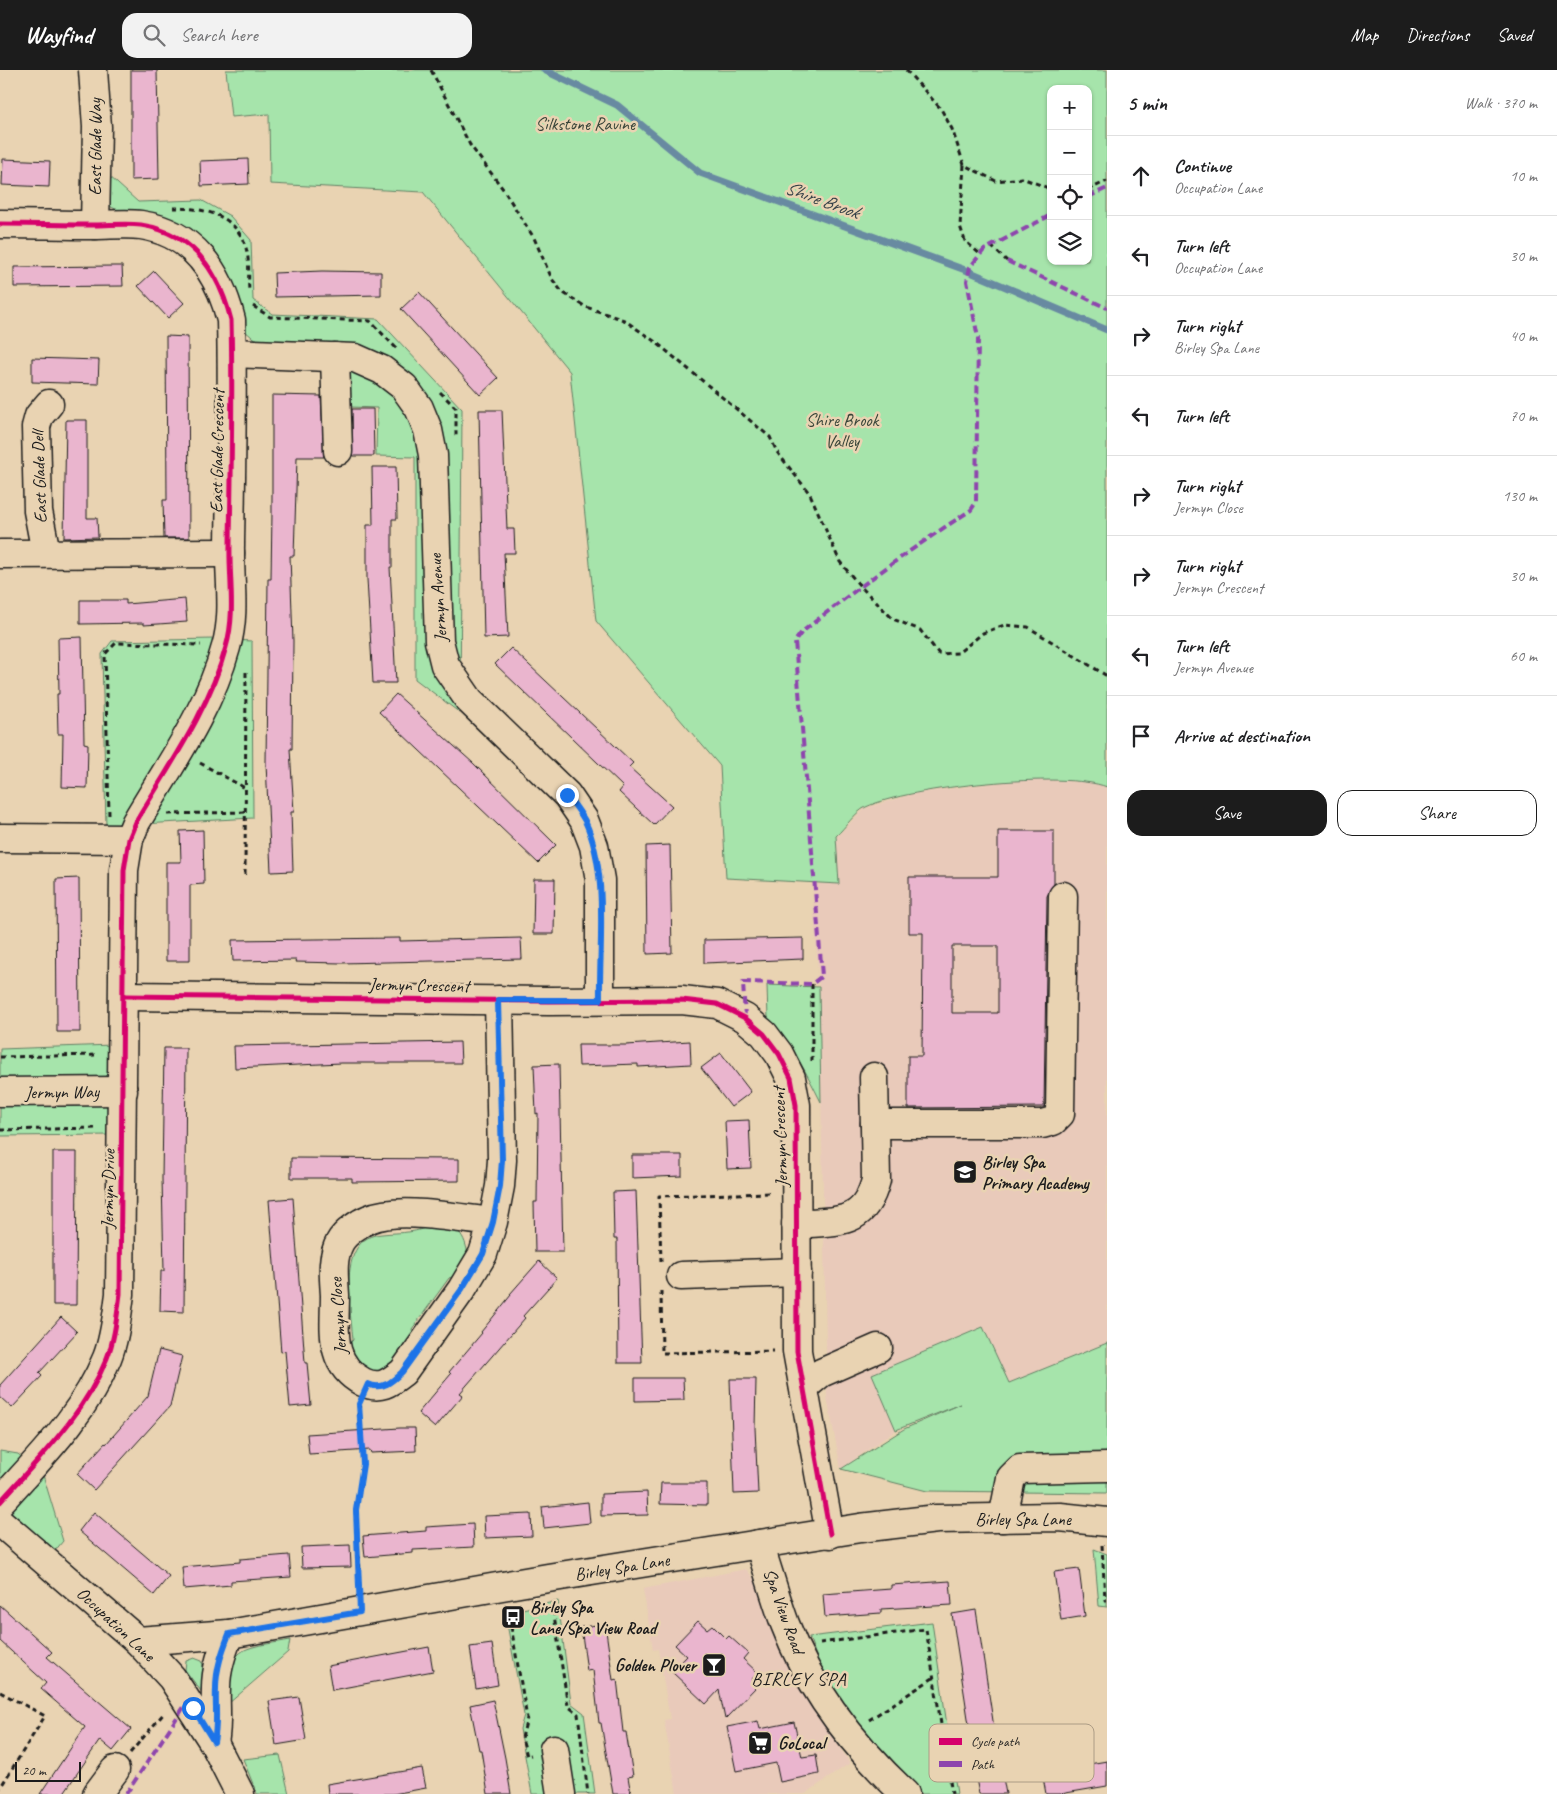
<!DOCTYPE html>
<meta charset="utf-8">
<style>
body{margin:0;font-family:Caveat,sans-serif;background:#f2f2f2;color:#202124}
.controls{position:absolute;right:15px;top:15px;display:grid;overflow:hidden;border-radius:10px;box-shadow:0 1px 4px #0004}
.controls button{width:45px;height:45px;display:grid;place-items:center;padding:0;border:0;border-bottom:1px solid #e0e0e0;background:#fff;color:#202124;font:25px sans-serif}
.scale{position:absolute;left:15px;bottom:12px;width:66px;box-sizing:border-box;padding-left:5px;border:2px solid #1c1c1c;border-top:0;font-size:14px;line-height:18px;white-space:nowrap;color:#1c1c1c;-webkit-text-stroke:4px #e9d3b2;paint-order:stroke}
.stop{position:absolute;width:15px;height:15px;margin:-11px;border:4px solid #1a73e8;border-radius:50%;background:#fff}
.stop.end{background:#1a73e8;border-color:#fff;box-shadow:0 1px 5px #0008}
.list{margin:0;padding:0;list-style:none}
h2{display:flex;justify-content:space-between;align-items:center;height:65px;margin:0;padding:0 20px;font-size:21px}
h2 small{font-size:16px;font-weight:400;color:#757577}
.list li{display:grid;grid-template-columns:32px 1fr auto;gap:15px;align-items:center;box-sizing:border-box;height:80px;padding:0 20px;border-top:1px solid #e0e0e0}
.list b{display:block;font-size:19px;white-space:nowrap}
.list p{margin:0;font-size:16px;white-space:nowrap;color:#757577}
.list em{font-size:16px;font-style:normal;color:#757577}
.actions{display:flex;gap:10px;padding:15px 20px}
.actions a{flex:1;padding:11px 0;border:1px solid #1c1c1c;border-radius:15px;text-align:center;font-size:18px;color:#1c1c1c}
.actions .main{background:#1c1c1c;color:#fff}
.icon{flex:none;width:28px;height:28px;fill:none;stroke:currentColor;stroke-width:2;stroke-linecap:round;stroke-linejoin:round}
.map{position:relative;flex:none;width:1107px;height:1724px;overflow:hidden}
header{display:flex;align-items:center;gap:30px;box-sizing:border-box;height:70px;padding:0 25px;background:#1c1c1c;color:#fff}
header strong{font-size:24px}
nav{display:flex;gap:28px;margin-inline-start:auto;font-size:18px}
.search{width:350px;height:45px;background:#f2f2f2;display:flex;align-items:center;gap:12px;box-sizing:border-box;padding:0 18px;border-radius:15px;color:#757577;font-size:19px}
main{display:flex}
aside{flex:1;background:#fff}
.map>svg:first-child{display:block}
.built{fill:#e9caba}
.green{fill:#a6e4ab;stroke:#618064;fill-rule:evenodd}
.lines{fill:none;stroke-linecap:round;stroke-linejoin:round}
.stream{stroke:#688aa1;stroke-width:7}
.building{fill:#eab5ce;stroke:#1c1c1c;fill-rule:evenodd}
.minor-casing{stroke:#1c1c1c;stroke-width:31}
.path{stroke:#1c1c1c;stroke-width:3;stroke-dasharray:5 4;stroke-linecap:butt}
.minor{stroke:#e9d3b2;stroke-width:28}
.quiet{stroke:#8e44ad;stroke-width:4;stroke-dasharray:8 4;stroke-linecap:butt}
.cycleway-casing{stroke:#e9d3b2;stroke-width:8}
.cycleway{stroke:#d6006c;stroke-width:5}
.route{stroke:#1a73e8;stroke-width:6}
.labels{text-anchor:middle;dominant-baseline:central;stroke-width:5;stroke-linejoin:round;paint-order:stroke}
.park-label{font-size:18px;fill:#384439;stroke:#e9d3b2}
.street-label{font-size:18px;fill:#1c1c1c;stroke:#e9d3b2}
.poi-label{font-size:18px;font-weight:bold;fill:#1c1c1c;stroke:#e9d3b2;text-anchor:start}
.water-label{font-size:19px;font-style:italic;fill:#354148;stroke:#e9d3b2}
.neighbourhood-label{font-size:19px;letter-spacing:1px;fill:#1c1c1c;stroke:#e9d3b2}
.key{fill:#e9d3b2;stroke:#ac9c85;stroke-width:1}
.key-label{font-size:14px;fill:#1c1c1c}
</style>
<header>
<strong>Wayfind</strong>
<div class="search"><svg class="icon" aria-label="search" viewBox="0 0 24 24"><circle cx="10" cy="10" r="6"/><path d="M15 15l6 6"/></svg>Search here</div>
<nav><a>Map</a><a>Directions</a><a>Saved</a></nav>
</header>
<main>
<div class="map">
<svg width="1107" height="1724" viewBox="0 0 1107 1724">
<rect width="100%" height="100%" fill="#e9d3b2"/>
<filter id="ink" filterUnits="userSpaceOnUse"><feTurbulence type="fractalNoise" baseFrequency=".02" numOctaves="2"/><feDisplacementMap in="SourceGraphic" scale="10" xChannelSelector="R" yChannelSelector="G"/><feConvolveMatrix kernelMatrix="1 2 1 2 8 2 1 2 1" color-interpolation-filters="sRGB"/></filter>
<g filter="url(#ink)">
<g class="built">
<path d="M1026 709 1107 713V1273L896 1360 841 1399 827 1327 819 917 812 813 839 814 836 767 865 738 916 723Z"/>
<path d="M746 1499 758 1514 769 1549 793 1607 850 1693 805 1724H677L664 1650 670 1649 658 1579 653 1580 643 1519Z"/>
</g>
<g class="green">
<path d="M226 0H1107V717C1064 700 909 717 866 737 855 742 845 758 836 766L839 814 726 808 720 696 596 551 570 302 423 122 270 114 269 44 231 47ZM1051 19H1088V191H1051Z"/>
<path d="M108 105 138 132 201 130 230 146 251 170 253 230 272 244 378 249 462 339 460 643 415 609V387L376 386 377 338 351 337 343 329 339 275 269 274 253 268 243 259 238 224 226 199 205 176 111 137 106 125Z"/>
<path d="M214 569 252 571 253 748 106 756 102 584 112 571Z"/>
<path d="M767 915 819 917 821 1032C806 1002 792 974 768 949Z"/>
<path d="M113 975V1065L0 1066V979Z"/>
<path d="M434 1153C461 1155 466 1167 469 1193L459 1205 449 1208 412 1259 414 1269 389 1298 374 1304 358 1297 346 1277 353 1270C351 1240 335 1167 382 1164 401 1162 418 1164 434 1153Z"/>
<path d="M983 1257 1009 1313 1107 1273V1423L927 1421 841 1399 904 1359 961 1334 896 1360 872 1304Z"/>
<path d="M0 1381 18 1384 43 1405 63 1471 54 1482 0 1437Z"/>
<path d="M1094 1479 1107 1484V1537L1099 1536Z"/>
<path d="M558 1531 571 1633 584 1643 595 1724H532L520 1659 524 1645 505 1543Z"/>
<path d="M932 1552 957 1724H919L910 1716 861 1663 826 1612 809 1567Z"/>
<path d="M290 1570 288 1582 228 1634C225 1618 227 1586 247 1579 260 1574 276 1573 290 1570Z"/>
<path d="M194 1588 202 1591 206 1611 204 1625 185 1600 186 1591Z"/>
<path d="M280 1685 289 1724H257L243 1689Z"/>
</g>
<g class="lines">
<path class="stream" d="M544 0 617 35 700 103 968 201 1107 260"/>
</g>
<g class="building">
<path d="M131 0H157L159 109 131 110Z"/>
<path d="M3 89 50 91 49 117 2 115Z"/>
<path d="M248 89 249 114 201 116 200 91Z"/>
<path d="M114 196H122L123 216 14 217V197Z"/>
<path d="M154 201 184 233 168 248 138 216Z"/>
<path d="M322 201 381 202V225L275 227 274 203Z"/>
<path d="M419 222 498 308 480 325 401 239Z"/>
<path d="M166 266 188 267 189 468H164L163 430H167Z"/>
<path d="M32 288 99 290 98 314 32 312Z"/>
<path d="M272 325 321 326 324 387H297L294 486H290L293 571 292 679H290L294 742H291L293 801 271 802 266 693 268 509H271L272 443Z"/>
<path d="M352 339H373L374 386H352Z"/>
<path d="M479 340H502L507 459H514L515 483H504L508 567 484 568Z"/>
<path d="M66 350H87V448H97L98 467 64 468Z"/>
<path d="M372 397H396L397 449H392V497H390L396 613H373L367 509V455H373Z"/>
<path d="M185 529 187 552 144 555V553L80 554V530H126V534Z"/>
<path d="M82 567 84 673 88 674 87 718 62 717 63 664H58L57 624H59L58 568Z"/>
<path d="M511 578 615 676 633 693 629 697 672 736 654 755 619 722 623 717 495 594Z"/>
<path d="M396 624 473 693 556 775 538 793 379 642Z"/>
<path d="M203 760 204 814 190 815V891H166V792H181L180 761Z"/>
<path d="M998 761H1054V814L1047 826 1044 1037 908 1038V986H922L923 863H909V807H998ZM952 876H998V943H952Z"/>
<path d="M670 775 672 883 647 884 646 776Z"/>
<path d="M79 808 80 962H57L56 809Z"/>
<path d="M534 809H555L554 864H533Z"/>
<path d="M400 868V871L521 868 522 889 341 893 295 892 296 890 233 891 232 870Z"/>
<path d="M803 868V889L704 893V870Z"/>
<path d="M690 971 691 994 638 997V994L579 996 578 975H626Z"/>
<path d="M460 972 461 993H341L235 998 234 976Z"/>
<path d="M164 978H186L184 1242 160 1241 161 1201H164L162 1108Z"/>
<path d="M721 983 751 1022 731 1037 701 998Z"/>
<path d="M559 994 563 1182H535L534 1132H537L538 1043 536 1044 534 995Z"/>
<path d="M749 1050 751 1098 727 1099 725 1051Z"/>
<path d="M53 1082H77L76 1235H53Z"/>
<path d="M632 1085H682V1106L632 1108Z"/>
<path d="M291 1088 459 1089V1111L352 1112V1108H291Z"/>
<path d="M636 1121 642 1293H618L617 1169H614L613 1122Z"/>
<path d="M293 1128 305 1293H307L311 1335 290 1337 285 1281 281 1282 269 1130Z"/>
<path d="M539 1191 557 1208 523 1246 525 1248 460 1323 463 1325 435 1358 418 1343 451 1304 449 1302 482 1263 481 1262 511 1225 510 1224Z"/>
<path d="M61 1247 77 1262 39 1303 42 1306 12 1338 0 1327V1315Z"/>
<path d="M159 1280 182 1286 170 1336 94 1420 77 1404 105 1373 106 1374 148 1326Z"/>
<path d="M635 1308H683L684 1330 635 1331Z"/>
<path d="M730 1309H756L755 1358 758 1423 734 1424Z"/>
<path d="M400 1358H415L416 1381 371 1383 370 1380 309 1384 307 1364Z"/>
<path d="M661 1413H707V1435L660 1434Z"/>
<path d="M647 1422 648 1445 601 1446V1424Z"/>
<path d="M588 1432 590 1453 544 1458 542 1437Z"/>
<path d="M94 1442 169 1506 154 1525 79 1461Z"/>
<path d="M531 1444 532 1466 485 1468 484 1446Z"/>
<path d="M473 1454 474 1477 413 1480V1483L365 1487 363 1466 426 1461V1457Z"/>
<path d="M350 1475 351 1497 302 1498 301 1477Z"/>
<path d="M289 1485 291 1507 231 1511V1515L184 1519 182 1497 240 1492V1489Z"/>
<path d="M1079 1499 1085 1546 1061 1550 1054 1502Z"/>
<path d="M950 1511 952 1535 881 1539V1543L825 1547 823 1524 891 1519V1515Z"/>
<path d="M0 1535 52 1582 47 1587 131 1659 113 1681 100 1670 63 1724H40L85 1657 41 1619 46 1613 0 1571Z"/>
<path d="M976 1540 995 1664 1006 1724H979L971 1682 973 1681 952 1544Z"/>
<path d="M698 1551 707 1559 712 1555 726 1569 729 1566 748 1583 743 1589 758 1603 751 1610 757 1616 725 1649 719 1620 706 1634 672 1602 687 1586 675 1575Z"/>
<path d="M605 1554 613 1610 617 1609 623 1662H626L633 1706 628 1707 631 1724H613L601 1653H599L593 1600 587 1601 581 1557Z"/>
<path d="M492 1574 498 1615 476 1619 470 1577Z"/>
<path d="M429 1577 433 1601 332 1620 328 1596Z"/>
<path d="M299 1627 306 1670 276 1675 269 1631Z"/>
<path d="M493 1630 505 1688 511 1724H488L481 1680H479L470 1635Z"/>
<path d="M758 1651 760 1659 794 1652 802 1687 816 1685 819 1704 780 1712 776 1693 736 1701 727 1657Z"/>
<path d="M1107 1691V1716L1060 1724H1046L1042 1702Z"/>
<path d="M422 1698 426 1718 393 1724H328L327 1714Z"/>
</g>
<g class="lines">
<defs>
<g id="minor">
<path d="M93 0 97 57 95 155"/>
<path d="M0 154C32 154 63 155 95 155 110 155 126 153 141 155 193 163 219 202 231 250 233 325 231 400 230 475 229 509 236 543 226 577 209 640 169 696 136 752L129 769 124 800 120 1224C117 1245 115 1268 107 1288 84 1345 40 1387 0 1432"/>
<path d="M232 283 355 288 382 300 404 317 419 338 428 360 433 385 439 571 445 595 469 630 567 725 584 750 594 776 600 810V930"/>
<path d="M335 287 338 381"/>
<path d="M46 483 38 441 36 357 39 346 49 334"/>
<path d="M0 484 230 483"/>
<path d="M0 768 129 769"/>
<path d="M124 926 549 931 682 930 717 934 745 948 764 964 779 984 791 1008 796 1035 797 1281 830 1464"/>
<path d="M0 1022 123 1021"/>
<path d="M875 1054H1042L1053 1051 1060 1044 1063 826"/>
<path d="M493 1152C460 1149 399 1136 369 1149 359 1153 345 1163 340 1172 331 1188 334 1208 335 1225 335 1258 328 1294 363 1312 380 1320 389 1313 403 1302L462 1219 483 1184 493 1152 500 1116 502 1090 499 930"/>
<path d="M796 1154C837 1150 864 1157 876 1110L874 1007"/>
<path d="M681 1206 797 1202"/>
<path d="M804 1317 821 1303 878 1278"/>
<path d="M1003 1448 1011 1408 1020 1399 1107 1397"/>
<path d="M0 1452 138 1571 172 1608 214 1673 240 1724"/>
<path d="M759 1474C768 1500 775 1527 785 1554 810 1620 854 1676 905 1724"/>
<path d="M138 1571 229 1564 548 1508 860 1458 937 1449 1060 1447 1107 1452"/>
<path d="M214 1673C218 1652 215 1638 216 1618 216 1599 222 1582 229 1564"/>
<path d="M554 1679 561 1724"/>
<path d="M97 1724 115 1700"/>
</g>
</defs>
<use href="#minor" class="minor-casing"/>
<g class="path">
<path d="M431 0 470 75 503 119 534 168 552 209 562 222 586 237 624 250 657 273 770 367 777 382 810 424 840 492 860 516 893 549 920 560 939 584 958 583 983 563 1004 555 1028 557 1107 606"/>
<path d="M906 0 941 39 952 59 964 95 996 111 1022 108 1051 119"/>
<path d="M964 95 960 156 965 171 980 184"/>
<path d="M1088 120 1107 111"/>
<path d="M173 138C204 138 236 144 246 178 250 191 248 208 249 221"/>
<path d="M991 176 1007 191"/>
<path d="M253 236 270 247 370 251 397 279"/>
<path d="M440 322 456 338V367"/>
<path d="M200 693 245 718"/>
<path d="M168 744 245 742"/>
<path d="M109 745 105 584 116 573 201 575"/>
<path d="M245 805 246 601"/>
<path d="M812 914V993"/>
<path d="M0 987 98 985"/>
<path d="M0 1060 97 1058"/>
<path d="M661 1192 659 1126 772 1123"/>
<path d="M661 1221 662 1283 774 1281"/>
<path d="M1102 1475 1105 1530H1107"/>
<path d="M359 1517 356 1440 363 1394 359 1336"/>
<path d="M552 1532 568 1636 578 1644 588 1724"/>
<path d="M508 1539 527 1648 522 1668 527 1686 531 1685"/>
<path d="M820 1573 926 1559 952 1724"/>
<path d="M0 1622 45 1646 0 1718"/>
<path d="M869 1650 933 1608"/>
<path d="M130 1683 165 1642"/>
</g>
<use href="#minor" class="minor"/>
<g class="quiet">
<path d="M1088 127 1107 118"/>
<path d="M1007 191 1107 238"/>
<path d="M745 948 743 912 812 914 822 906 795 571 802 562C857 518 912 478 971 440L976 432 978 268 967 211 970 197 984 180 1051 145"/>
<path d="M126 1724 188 1631"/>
</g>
<defs>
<g id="cycleway">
<path d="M0 154C32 154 63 155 95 155 110 155 126 153 141 155 193 163 219 202 231 250 233 325 231 400 230 475 229 509 236 543 226 577 209 640 169 696 136 752L129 769 124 800 120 1224C117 1245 115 1268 107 1288 84 1345 40 1387 0 1432"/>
<path d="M124 926 549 931 682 930 717 934 745 948 764 964 779 984 791 1008 796 1035 797 1281 830 1464"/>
</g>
</defs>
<use href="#cycleway" class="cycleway-casing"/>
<use href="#cycleway" class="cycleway"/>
</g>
</g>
<g class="lines" filter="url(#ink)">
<path class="route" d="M193 1638 214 1672C218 1652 215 1638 216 1618 216 1599 222 1582 229 1564L360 1542 356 1440 363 1394 359 1334 368 1314C382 1321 393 1311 402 1302L462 1219 483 1184 493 1152 500 1116 502 1090 498 930H600C599 874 609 802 585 751 580 742 573 733 567 725"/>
</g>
<defs>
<symbol id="school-square" viewBox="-11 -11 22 22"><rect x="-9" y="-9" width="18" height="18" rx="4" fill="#1c1c1c" stroke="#e9d3b2"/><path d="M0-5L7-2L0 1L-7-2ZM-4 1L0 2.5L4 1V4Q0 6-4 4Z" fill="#fff"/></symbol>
<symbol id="bus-square" viewBox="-11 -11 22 22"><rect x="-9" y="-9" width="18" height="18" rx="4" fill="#1c1c1c" stroke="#e9d3b2"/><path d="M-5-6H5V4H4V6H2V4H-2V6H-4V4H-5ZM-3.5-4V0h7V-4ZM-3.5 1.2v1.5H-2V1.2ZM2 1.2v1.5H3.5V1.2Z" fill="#fff"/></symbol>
<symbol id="bar-square" viewBox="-11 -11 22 22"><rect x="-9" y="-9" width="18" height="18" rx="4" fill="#1c1c1c" stroke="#e9d3b2"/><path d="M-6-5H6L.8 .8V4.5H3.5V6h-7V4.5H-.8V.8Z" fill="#fff"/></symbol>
<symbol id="supermarket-square" viewBox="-11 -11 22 22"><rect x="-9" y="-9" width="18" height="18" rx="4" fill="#1c1c1c" stroke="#e9d3b2"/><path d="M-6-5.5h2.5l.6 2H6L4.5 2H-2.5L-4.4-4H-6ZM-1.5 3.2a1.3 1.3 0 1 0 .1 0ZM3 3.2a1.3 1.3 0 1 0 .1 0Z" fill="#fff"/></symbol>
</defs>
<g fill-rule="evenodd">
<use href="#school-square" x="951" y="1088" width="28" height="28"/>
<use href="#bus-square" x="499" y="1533" width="28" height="28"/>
<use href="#bar-square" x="700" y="1581" width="28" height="28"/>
<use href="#supermarket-square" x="746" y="1659" width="28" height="28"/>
</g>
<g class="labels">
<g class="park-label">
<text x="585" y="54">Silkstone Ravine</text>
<text x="842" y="350">Shire Brook<tspan x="842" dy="21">Valley</tspan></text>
</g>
<g class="street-label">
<text transform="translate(95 77) rotate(-90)">East Glade Way</text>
<text transform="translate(217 381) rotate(-89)">East Glade Crescent</text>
<text transform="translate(39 407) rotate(-92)">East Glade Dell</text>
<text transform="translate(438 528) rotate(-94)">Jermyn Avenue</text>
<text transform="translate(419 915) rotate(1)">Jermyn Crescent</text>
<text transform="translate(62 1022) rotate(-1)">Jermyn Way</text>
<text transform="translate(780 1067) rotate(-92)">Jermyn Crescent</text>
<text transform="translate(108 1119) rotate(-89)">Jermyn Drive</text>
<text transform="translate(338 1246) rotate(-94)">Jermyn Close</text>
<text x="1023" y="1449">Birley Spa Lane</text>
<text transform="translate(622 1497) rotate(-9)">Birley Spa Lane</text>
<text transform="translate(784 1541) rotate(70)">Spa View Road</text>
<text transform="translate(116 1554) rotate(43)">Occupation Lane</text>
</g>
<g class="poi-label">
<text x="982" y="1092">Birley Spa<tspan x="982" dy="21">Primary Academy</tspan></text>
<text x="530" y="1537">Birley Spa<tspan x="530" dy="21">Lane/Spa View Road</tspan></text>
<text x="696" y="1595" text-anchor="end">Golden Plover</text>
<text x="778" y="1673">GoLocal</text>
</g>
<g class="water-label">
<text transform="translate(822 130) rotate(20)">Shire Brook</text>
</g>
<g class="neighbourhood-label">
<text x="799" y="1609">BIRLEY SPA</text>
</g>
</g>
<rect x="929" y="1654" width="165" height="58" rx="8" class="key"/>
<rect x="939" y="1668" width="23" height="7" fill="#d6006c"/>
<rect x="939" y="1691" width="23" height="6" fill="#8e44ad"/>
<g class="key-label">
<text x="971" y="1676">Cycle path</text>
<text x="971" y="1699">Path</text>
</g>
</svg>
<div class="controls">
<button>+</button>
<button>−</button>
<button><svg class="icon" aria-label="locate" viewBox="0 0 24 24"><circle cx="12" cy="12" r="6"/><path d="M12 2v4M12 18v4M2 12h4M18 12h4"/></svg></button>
<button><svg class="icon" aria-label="layers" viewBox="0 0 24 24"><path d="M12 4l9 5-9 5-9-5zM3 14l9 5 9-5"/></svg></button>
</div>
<div class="scale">20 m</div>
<div class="stop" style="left:193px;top:1638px"></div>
<div class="stop end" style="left:567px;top:725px"></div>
</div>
<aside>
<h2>5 min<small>Walk · 370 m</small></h2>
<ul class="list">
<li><svg class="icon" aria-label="ahead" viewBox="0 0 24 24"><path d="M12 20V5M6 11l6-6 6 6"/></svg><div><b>Continue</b><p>Occupation Lane</p></div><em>10 m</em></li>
<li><svg class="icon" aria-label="left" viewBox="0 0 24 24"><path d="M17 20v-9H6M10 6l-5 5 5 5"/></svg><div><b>Turn left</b><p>Occupation Lane</p></div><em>30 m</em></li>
<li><svg class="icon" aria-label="right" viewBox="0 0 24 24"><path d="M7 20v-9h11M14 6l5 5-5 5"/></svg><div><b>Turn right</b><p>Birley Spa Lane</p></div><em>40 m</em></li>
<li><svg class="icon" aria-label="left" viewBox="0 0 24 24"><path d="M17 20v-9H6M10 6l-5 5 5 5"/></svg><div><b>Turn left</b></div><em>70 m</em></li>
<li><svg class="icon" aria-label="right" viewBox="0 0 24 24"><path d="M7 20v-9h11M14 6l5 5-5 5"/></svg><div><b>Turn right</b><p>Jermyn Close</p></div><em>130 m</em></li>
<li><svg class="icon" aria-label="right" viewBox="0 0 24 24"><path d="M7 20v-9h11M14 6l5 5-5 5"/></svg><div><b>Turn right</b><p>Jermyn Crescent</p></div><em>30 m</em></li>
<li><svg class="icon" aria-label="left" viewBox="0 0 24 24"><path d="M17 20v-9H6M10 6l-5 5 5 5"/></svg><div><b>Turn left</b><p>Jermyn Avenue</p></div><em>60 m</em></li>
<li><svg class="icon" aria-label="arrive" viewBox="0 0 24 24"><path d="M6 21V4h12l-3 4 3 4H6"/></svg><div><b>Arrive at destination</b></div></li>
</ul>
<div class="actions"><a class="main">Save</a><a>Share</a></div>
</aside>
</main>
